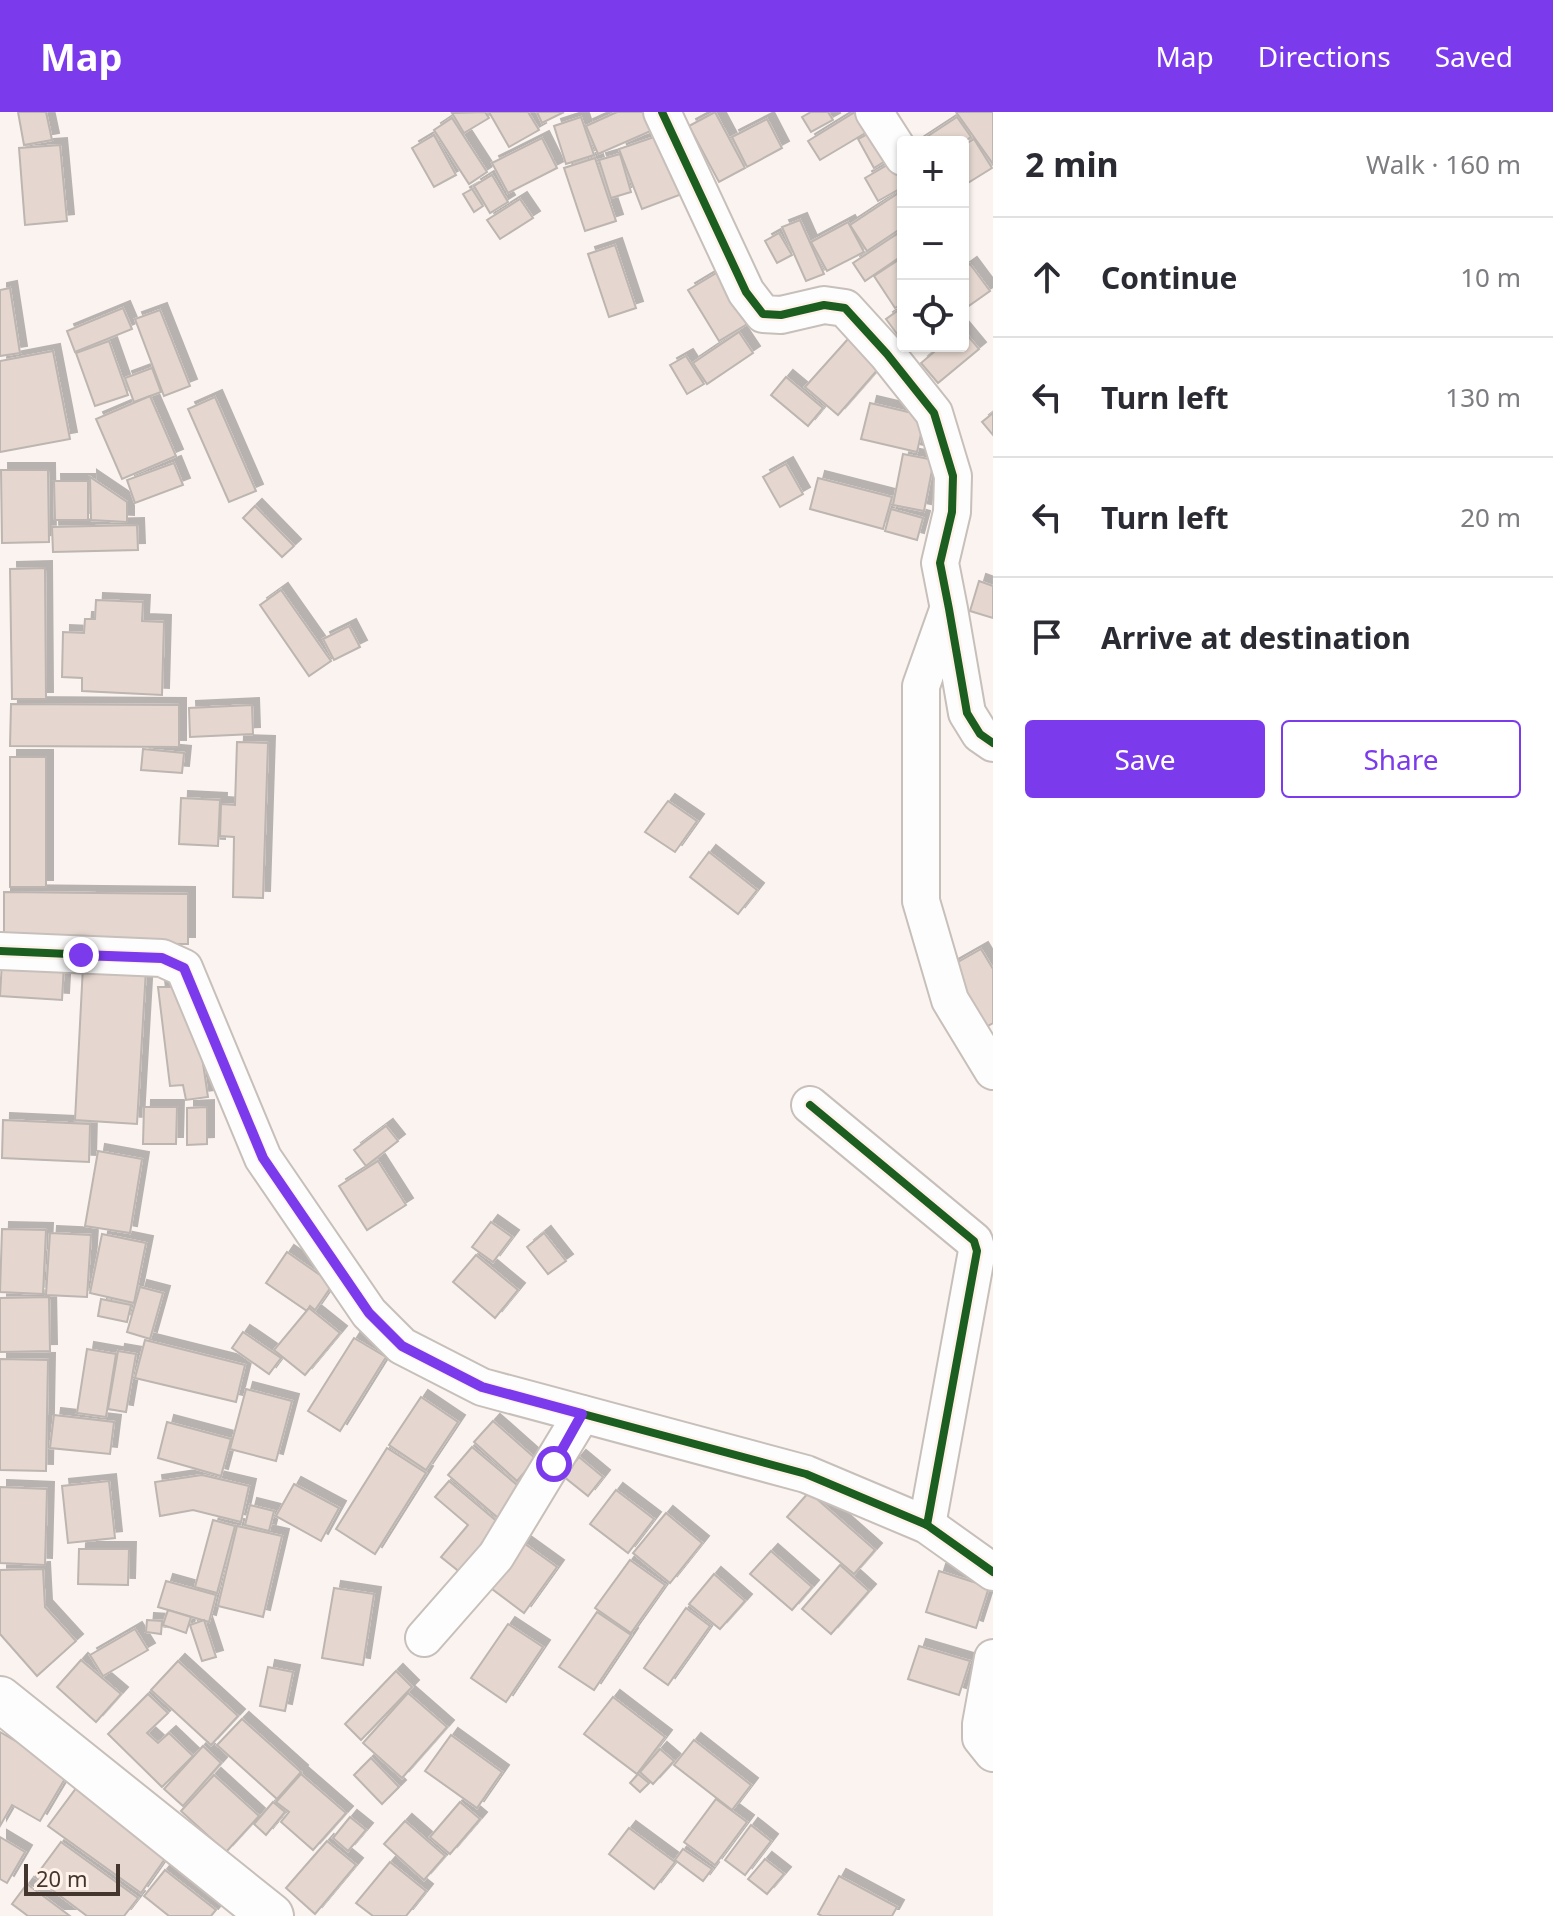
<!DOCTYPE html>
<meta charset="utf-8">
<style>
body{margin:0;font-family:"Noto Sans",sans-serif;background:#f2f2f3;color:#2b2b33}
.controls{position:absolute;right:24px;top:24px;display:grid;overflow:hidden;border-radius:8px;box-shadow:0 2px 6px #0004}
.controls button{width:72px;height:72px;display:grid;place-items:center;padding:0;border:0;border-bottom:2px solid #e1e1e2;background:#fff;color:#2b2b33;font:40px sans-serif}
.scale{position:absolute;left:24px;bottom:20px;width:96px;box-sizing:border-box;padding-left:8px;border:4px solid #42362e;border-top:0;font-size:22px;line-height:28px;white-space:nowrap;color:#42362e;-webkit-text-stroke:6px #fff2ea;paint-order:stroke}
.stop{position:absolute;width:24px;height:24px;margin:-18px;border:6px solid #7c3aed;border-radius:50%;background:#fff}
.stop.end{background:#7c3aed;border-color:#fff;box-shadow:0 2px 8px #0008}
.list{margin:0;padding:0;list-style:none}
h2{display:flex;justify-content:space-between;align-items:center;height:104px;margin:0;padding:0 32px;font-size:34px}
h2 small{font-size:26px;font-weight:400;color:#7c7c81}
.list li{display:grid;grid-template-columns:52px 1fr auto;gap:24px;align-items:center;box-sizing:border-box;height:120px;padding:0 32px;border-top:2px solid #e1e1e2}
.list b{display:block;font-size:30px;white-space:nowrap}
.list em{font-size:26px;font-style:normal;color:#7c7c81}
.actions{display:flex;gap:16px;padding:24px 32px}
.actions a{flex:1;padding:18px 0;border:2px solid #7c3aed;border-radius:8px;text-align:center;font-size:28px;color:#7c3aed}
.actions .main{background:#7c3aed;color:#fff}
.icon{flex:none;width:44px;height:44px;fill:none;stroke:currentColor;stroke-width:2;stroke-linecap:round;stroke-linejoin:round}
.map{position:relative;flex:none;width:993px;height:1804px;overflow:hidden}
header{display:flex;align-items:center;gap:48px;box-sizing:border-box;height:112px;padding:0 40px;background:#7c3aed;color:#fff}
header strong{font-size:38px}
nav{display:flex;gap:44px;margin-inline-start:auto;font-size:28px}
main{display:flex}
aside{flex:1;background:#fff}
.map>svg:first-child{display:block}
.building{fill:#e5d7cf;stroke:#bdb5b0;stroke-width:2;filter:url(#shadow)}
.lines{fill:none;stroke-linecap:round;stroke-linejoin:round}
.street-casing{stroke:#c7bfba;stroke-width:40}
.secondary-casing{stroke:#c7bfba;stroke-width:48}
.street{stroke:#fefdfd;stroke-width:36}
.secondary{stroke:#fefdfd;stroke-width:44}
.cycleway-casing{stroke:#fff2ea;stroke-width:13}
.cycleway{stroke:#1b5e20;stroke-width:8}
.route{stroke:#7c3aed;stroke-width:10}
</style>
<header>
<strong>Map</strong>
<nav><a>Map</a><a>Directions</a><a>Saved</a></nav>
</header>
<main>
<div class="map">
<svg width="993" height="1804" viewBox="0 0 993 1804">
<defs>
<filter id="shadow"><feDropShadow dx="7" dy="-7" stdDeviation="0" flood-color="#0004"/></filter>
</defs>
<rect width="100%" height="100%" fill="#faf3ef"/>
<g class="building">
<path d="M18 0H46L52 28 24 33Z"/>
<path d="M485 0 489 6 464 21 452 1Z"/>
<path d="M489 0H528L539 18 509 35Z"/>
<path d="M537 0H564L542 11Z"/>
<path d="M617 0H645L653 18 598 42 586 14Z"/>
<path d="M715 0 745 56 719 70 689 14Z"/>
<path d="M811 0H828L833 8 811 20 802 5Z"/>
<path d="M855 0H861L872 17 820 48 808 29Z"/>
<path d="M956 0H993V52Z"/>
<path d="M581 5 594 43 566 52 554 14Z"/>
<path d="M957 5 971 25 963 30H919Z"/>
<path d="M452 6 487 60 469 72 434 18Z"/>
<path d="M767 7 782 36 747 55 732 25Z"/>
<path d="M875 18 890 46 874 56 858 27Z"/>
<path d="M434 23 456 63 434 75 412 36Z"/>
<path d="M660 23 682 82 642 97 619 37Z"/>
<path d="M542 26 557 56 508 81 492 51Z"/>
<path d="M974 27 992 56 963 74V34Z"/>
<path d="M60 33 67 109 25 113 19 36Z"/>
<path d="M620 42 631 80 611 86 599 48Z"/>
<path d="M901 45 903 75 878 89 865 66Z"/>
<path d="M595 46 616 109 585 119 564 56Z"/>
<path d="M492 63 508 90 490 101 474 74Z"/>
<path d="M472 77 483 94 474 100 463 82Z"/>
<path d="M903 78V115L867 139 850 113Z"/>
<path d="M520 87 533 106 500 127 487 108Z"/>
<path d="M800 108 824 162 806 169 782 115Z"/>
<path d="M848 110 864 140 827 159 811 130Z"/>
<path d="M903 118V143L865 169 853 151Z"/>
<path d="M779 121 792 143 777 151 765 129Z"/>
<path d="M615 133 636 196 609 205 588 142Z"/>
<path d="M903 145V191L895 196 874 164Z"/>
<path d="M970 152 990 179 963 198V157Z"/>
<path d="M718 160 749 211 719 229 688 178Z"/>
<path d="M10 176 20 241 0 244V178Z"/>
<path d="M903 195V230L886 207Z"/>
<path d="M123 196 132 217 75 240 67 219Z"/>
<path d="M160 198 190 274 164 284 135 207Z"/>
<path d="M963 218 979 237 938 271 921 251 941 234H963Z"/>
<path d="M739 220 753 241 707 272 693 251Z"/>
<path d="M848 227 880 255 838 303 805 275Z"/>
<path d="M109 229 128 283 95 294 76 241Z"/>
<path d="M53 239 70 327 0 340V249Z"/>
<path d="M686 244 704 272 687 282 670 253Z"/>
<path d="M152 256 161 280 134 290 125 266Z"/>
<path d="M786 265 823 296 808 314 771 283Z"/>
<path d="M150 284 176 344 122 367 96 307Z"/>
<path d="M215 285 256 379 229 390 188 297Z"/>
<path d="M870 291 925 304 917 340 861 327Z"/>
<path d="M993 301V323L982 310Z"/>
<path d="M903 342 934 348 924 399 893 393Z"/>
<path d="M174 351 183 373 135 391 127 368Z"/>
<path d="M786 352 803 382 780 395 763 365Z"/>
<path d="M1 358H48L49 430 2 431Z"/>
<path d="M90 365 127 390V410L91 408Z"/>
<path d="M818 366 892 385 883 417 810 397Z"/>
<path d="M54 369H88V408H55Z"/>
<path d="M255 394 294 434 282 445 243 406Z"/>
<path d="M891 397 923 406 917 428 885 419Z"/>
<path d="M137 413 138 438 53 440 52 415Z"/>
<path d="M45 456 46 587H12L10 457Z"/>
<path d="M979 469 993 474V506L970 499Z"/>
<path d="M281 478 331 549 309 564 260 493Z"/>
<path d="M96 488 143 490 142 509 164 510 162 583 82 579V566L62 565 63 520 84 521 85 507H95Z"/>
<path d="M349 514 360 535 334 548 323 527Z"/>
<path d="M11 592 179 593V635L10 634Z"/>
<path d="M252 593 253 622 190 625 189 596Z"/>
<path d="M237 630 268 631 263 786 233 785 234 725 220 724 221 692 235 693Z"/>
<path d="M143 637 184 641 182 661 141 658Z"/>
<rect x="10" y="645" width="36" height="130"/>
<path d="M181 686 220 688 218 734 179 732Z"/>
<path d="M668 689 697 709 675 740 645 720Z"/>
<path d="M709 740 757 778 738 802 690 765Z"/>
<path d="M4 780 188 782V832L4 831Z"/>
<path d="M981 837 993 857V911L986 915 951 854Z"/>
<path d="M2 849 64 852 62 888 0 884Z"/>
<path d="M83 854 146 857 137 1012 75 1008Z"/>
<path d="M158 875H174L195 898 208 985 186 988 183 973 170 974Z"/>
<path d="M144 995H177L176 1032H143Z"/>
<path d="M207 995V1032L187 1033V996Z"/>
<path d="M3 1008 90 1012 89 1050 2 1046Z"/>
<path d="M386 1014 398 1029 366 1054 354 1038Z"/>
<path d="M98 1039 142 1047 130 1121 85 1114Z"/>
<path d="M378 1049 406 1093 367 1118 339 1074Z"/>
<path d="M491 1110 512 1125 493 1150 472 1135Z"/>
<path d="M2 1117 46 1118 43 1182 0 1180Z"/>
<path d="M50 1121 91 1123 87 1185 46 1183Z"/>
<path d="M544 1121 566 1149 548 1162 527 1135Z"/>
<path d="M102 1122 146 1131 134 1191 90 1181Z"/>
<path d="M287 1140 333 1172 315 1198 310 1194 307 1199 266 1171Z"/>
<path d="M476 1143 518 1178 495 1206 453 1170Z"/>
<path d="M140 1175 163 1181 150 1227 127 1220Z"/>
<path d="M49 1185 50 1239 0 1240V1186Z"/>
<path d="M101 1187 131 1193 127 1210 98 1204Z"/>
<path d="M309 1196 340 1221 305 1263 274 1238Z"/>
<path d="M243 1220 281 1246 269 1262 232 1236Z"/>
<path d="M354 1226 386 1245 340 1319 308 1299Z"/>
<path d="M145 1228 245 1253 236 1290 135 1266Z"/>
<path d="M87 1237 116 1242 106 1305 77 1301Z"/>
<path d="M118 1239 136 1242 126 1300 108 1297Z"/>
<path d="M0 1247 48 1248 46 1359 0 1358Z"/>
<path d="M246 1277 292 1289 276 1349 230 1337Z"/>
<path d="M421 1285 458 1310 426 1358 389 1333Z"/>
<path d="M54 1303 114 1310 110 1342 50 1336Z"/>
<path d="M493 1309 536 1347 517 1369 474 1330Z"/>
<path d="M167 1310 231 1327 221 1364 158 1346Z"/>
<path d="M472 1335 529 1383 504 1411 448 1363Z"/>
<path d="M387 1336 426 1361 375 1442 336 1417Z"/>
<path d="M579 1345 603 1365 588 1384 563 1364Z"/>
<path d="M202 1363 249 1374 241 1410 193 1398 160 1404 155 1370Z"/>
<path d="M109 1369 115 1426 68 1431 62 1374Z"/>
<path d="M449 1369 506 1417 466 1465 441 1445 468 1413 435 1385Z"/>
<path d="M294 1372 339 1396 321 1429 276 1404Z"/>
<path d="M0 1375 47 1377 45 1453 0 1451Z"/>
<path d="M616 1378 654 1407 628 1441 590 1412Z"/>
<path d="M809 1380 875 1438 854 1462 787 1405Z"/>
<path d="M250 1393 274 1399 269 1419 245 1413Z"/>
<path d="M666 1401 702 1431 670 1471 633 1441Z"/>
<path d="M213 1408 235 1414 217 1481 195 1475Z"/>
<path d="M237 1414 282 1424 263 1505 218 1494Z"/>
<path d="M521 1429 557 1455 524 1501 488 1474Z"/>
<path d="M79 1437H129L128 1473 78 1472Z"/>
<path d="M771 1439 812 1475 792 1498 750 1462Z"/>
<path d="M630 1448 665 1473 631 1521 595 1496Z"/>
<path d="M840 1453 869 1479 831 1522 802 1497Z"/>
<path d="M43 1457 45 1495 76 1529 37 1564 0 1522V1458Z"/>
<path d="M939 1459 989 1475 976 1516 926 1500Z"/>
<path d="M714 1462 745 1489 720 1517 689 1492Z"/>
<path d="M166 1469 216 1483 209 1510 158 1495Z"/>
<path d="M334 1476 374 1482 363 1553 322 1546Z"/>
<path d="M686 1496 710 1514 668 1573 644 1556Z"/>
<path d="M168 1498 191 1505 186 1521 163 1513Z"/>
<path d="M597 1500 631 1523 594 1578 559 1555Z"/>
<path d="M147 1508 162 1509 161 1522 146 1520Z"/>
<path d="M204 1508 216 1545 202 1549 190 1513Z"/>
<path d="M508 1512 543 1535 506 1590 471 1566Z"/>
<path d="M135 1517 148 1538 103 1564 90 1543Z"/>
<path d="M919 1534 970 1549 959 1583 908 1567Z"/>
<path d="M81 1548 121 1582 96 1610 57 1575Z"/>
<path d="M178 1549 238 1604 211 1633 151 1578Z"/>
<path d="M268 1555 293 1560 285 1599 260 1594Z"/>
<path d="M396 1559 412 1575 361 1628 345 1612Z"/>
<path d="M408 1581 447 1615 402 1666 363 1631Z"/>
<path d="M148 1582 168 1601 147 1621 158 1631 169 1621 193 1644 162 1675 108 1622Z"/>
<path d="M613 1585 665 1625 637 1662 584 1622Z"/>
<path d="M242 1607 301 1660 277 1687 217 1633Z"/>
<path d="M0 1620 69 1660 40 1709 12 1693 0 1714Z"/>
<path d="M451 1623 502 1660 477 1696 425 1659Z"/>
<path d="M694 1628 751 1673 732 1698 674 1653Z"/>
<path d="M203 1634 221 1651 183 1694 164 1677Z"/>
<path d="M660 1637 674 1649 653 1672 640 1660Z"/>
<path d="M371 1646 399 1675 382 1692 354 1663Z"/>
<path d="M301 1662 346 1701 313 1738 281 1710 289 1700 276 1690Z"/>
<path d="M638 1662 649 1671 640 1680 630 1671Z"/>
<path d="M214 1663 259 1704 226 1740 181 1699Z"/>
<path d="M77 1675 169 1741 141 1781 48 1714Z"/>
<path d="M716 1687 747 1710 715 1753 684 1730Z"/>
<path d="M273 1690 285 1700 266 1723 254 1712Z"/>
<path d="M460 1690 480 1707 450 1742 430 1725Z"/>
<path d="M350 1705 366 1718 348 1739 333 1726Z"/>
<path d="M405 1709 445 1744 424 1768 384 1732Z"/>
<path d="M751 1713 771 1729 745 1763 725 1748Z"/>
<path d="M629 1716 675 1750 654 1777 609 1742Z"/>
<path d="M0 1725 25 1740 7 1771 0 1767Z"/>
<path d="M327 1729 356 1753 315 1802 286 1776Z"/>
<path d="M61 1730 138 1786 124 1804H87L35 1765Z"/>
<path d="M683 1737 712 1757 703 1769 675 1748Z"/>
<path d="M765 1747 784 1762 767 1782 748 1767Z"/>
<path d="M390 1750 426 1779 406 1804H373L356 1791Z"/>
<path d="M165 1758 216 1798 211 1804H169L144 1784Z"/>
<path d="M839 1764 897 1795 892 1804H822L818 1802Z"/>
<path d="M27 1772 70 1804H28L12 1792Z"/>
</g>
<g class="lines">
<defs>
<g id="street">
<path d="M662 0 746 180 763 202 781 203 824 193 845 196 887 242 934 301 953 364 952 400 940 451 949 497 967 601 980 622 993 631"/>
<path d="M874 0 903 45"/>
<path d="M948 498 921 574V789L950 888 993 959"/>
<path d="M0 839 162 846 184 856 263 1046 369 1201 402 1234 482 1275 806 1362 927 1413 993 1460"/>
<path d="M810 993 974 1129 977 1139 927 1413"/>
<path d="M424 1526 496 1444 582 1302"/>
<path d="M993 1546 981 1612V1626L993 1641"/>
</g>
<path id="secondary" d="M0 1587 271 1804"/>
</defs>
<use href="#street" class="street-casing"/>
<use href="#secondary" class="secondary-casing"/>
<use href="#street" class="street"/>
<use href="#secondary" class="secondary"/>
<defs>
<g id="cycleway">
<path d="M662 0 746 180 763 202 781 203 824 193 845 196 887 242 934 301 953 364 952 400 940 451 949 497 967 601 980 622 993 631"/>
<path d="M0 839 162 846 184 856 263 1046 369 1201 402 1234 482 1275 806 1362 927 1413 993 1460"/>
<path d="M810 993 974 1129 977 1139 927 1413"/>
</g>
</defs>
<use href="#cycleway" class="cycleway-casing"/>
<use href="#cycleway" class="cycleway"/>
</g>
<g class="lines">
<path class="route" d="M81 843 162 846 184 856 263 1046 369 1201 402 1234 482 1275 582 1302 554 1352"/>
</g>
</svg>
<div class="controls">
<button>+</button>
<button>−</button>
<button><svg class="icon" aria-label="locate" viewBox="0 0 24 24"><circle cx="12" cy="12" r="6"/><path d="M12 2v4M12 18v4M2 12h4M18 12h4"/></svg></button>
</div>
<div class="scale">20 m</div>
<div class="stop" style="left:554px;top:1352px"></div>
<div class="stop end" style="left:81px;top:843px"></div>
</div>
<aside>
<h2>2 min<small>Walk · 160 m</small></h2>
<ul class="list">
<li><svg class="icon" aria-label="ahead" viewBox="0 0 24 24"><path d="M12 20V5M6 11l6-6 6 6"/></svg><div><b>Continue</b></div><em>10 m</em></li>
<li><svg class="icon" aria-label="left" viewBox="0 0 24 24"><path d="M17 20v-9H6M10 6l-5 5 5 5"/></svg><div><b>Turn left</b></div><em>130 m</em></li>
<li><svg class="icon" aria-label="left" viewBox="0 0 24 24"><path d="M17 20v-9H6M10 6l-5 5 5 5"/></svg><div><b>Turn left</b></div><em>20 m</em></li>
<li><svg class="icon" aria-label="arrive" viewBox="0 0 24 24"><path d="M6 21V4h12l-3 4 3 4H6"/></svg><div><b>Arrive at destination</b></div></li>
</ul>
<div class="actions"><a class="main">Save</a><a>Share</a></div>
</aside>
</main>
